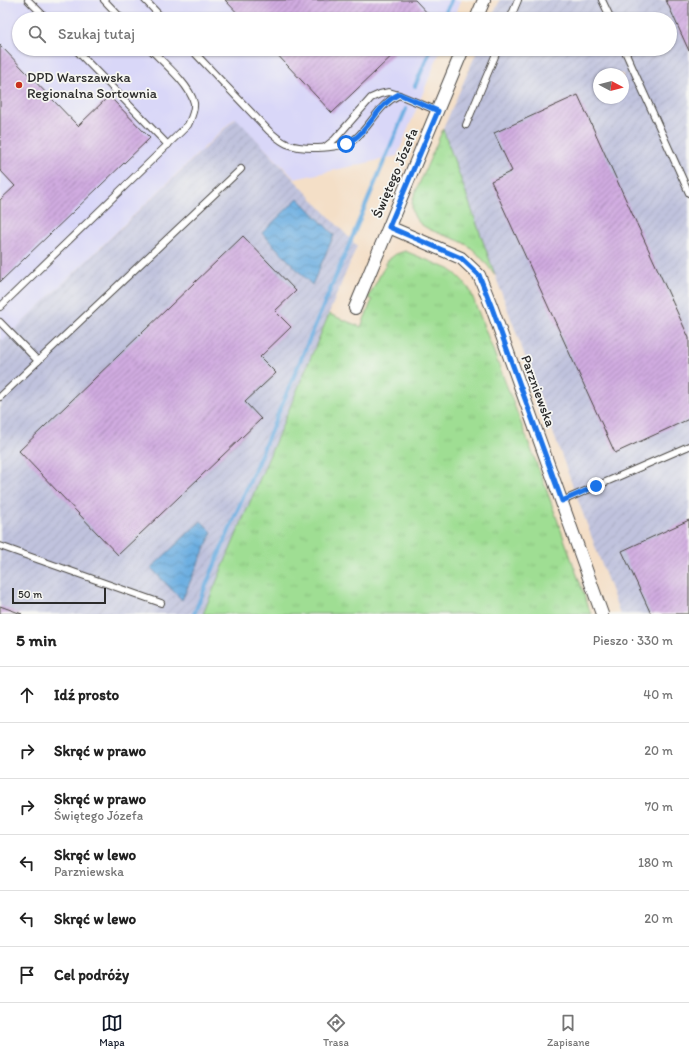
<!DOCTYPE html>
<html lang="pl">
<meta charset="utf-8">
<style>
body{margin:0;font-family:Itim,sans-serif;background:#f2f2f2;color:#222}
.compass{position:absolute;left:593px;top:68px;width:36px;height:36px;border-radius:50%;background:#fff;box-shadow:0 1px 3px #0004;rotate:97deg}
.scale{position:absolute;left:12px;bottom:10px;width:94px;box-sizing:border-box;padding-left:4px;border:2px solid #2b2b2b;border-top:0;font-size:11px;line-height:14px;white-space:nowrap;color:#2b2b2b;-webkit-text-stroke:3px #f6f6f2;paint-order:stroke}
.stop{position:absolute;width:12px;height:12px;margin:-9px;border:3px solid #1a73e8;border-radius:50%;background:#fff}
.stop.end{background:#1a73e8;border-color:#fff;box-shadow:0 1px 4px #0008}
.list{margin:0;padding:0;list-style:none}
h2{display:flex;justify-content:space-between;align-items:center;height:52px;margin:0;padding:0 16px;font-size:17px}
h2 small{font-size:13px;font-weight:400;color:#767676}
.list li{display:grid;grid-template-columns:26px 1fr auto;gap:12px;align-items:center;box-sizing:border-box;height:56px;padding:0 16px;border-top:1px solid #e0e0e0}
.list b{display:block;font-size:15px;white-space:nowrap}
.list p{margin:0;font-size:13px;white-space:nowrap;color:#767676}
.list em{font-size:13px;font-style:normal;color:#767676}
.icon{flex:none;width:22px;height:22px;fill:none;stroke:currentColor;stroke-width:2;stroke-linecap:round;stroke-linejoin:round}
.map{position:relative;flex:none;width:689px;height:614px;overflow:hidden}
.search{position:absolute;background:#fff;box-shadow:0 1px 3px #0004;left:12px;right:12px;top:12px;height:44px;display:flex;align-items:center;gap:10px;box-sizing:border-box;padding:0 14px;border-radius:22px;color:#767676;font-size:15px}
.sheet{height:388px;background:#fff}
nav{display:flex;justify-content:space-around;align-items:center;box-sizing:border-box;height:56px;border-top:1px solid #e0e0e0;background:#fff;font-size:11px;color:#767676}
nav a{display:grid;justify-items:center;gap:2px}
nav .on{color:#111827}
.map>svg:first-child{display:block}
.built{fill:#d9d7f8}
.industrial{fill:url(#industrial-furrows);fill-rule:evenodd}
.grass{fill:url(#grass-tufts);stroke:#65845f}
.water{fill:url(#water-waves);stroke:#4c6d86}
.lines{fill:none;stroke-linecap:round;stroke-linejoin:round}
.stream{stroke:#6dafe1;stroke-width:4}
.building{fill:url(#building-hatch)}
.service-casing{stroke:#494642;stroke-width:8}
.minor-casing{stroke:#494642;stroke-width:14}
.service{stroke:#fff;stroke-width:6}
.minor{stroke:#fff;stroke-width:12}
.route{stroke:#1a73e8;stroke-width:5}
.poi-dot{fill:#c8321e;stroke:#f6f6f2;stroke-width:1.5}
.labels{text-anchor:middle;dominant-baseline:central;stroke-width:3.5;stroke-linejoin:round;paint-order:stroke}
.poi-label{font-size:14px;fill:#2b2b2b;stroke:#f6f6f2;text-anchor:start}
.street-label{font-size:14px;fill:#2b2b2b;stroke:#f6f6f2}
</style>
<div class="map">
<svg width="689" height="614" viewBox="0 0 689 614">
<defs>
<pattern id="industrial-furrows" width="10" height="10" patternUnits="userSpaceOnUse"><rect width="10" height="10" fill="#c0c2dd"/><path d="M-1 1l2-2M0 10L10 0M9 11l2-2" fill="none" stroke="#a5a7be"/></pattern>
<pattern id="grass-tufts" width="24" height="20" patternUnits="userSpaceOnUse"><rect width="24" height="20" fill="#9fde93"/><path d="M3 7l-1-3M5 7V3M7 7l1-3M15 17l-1-3M17 17v-4M19 17l1-3" fill="none" stroke="#89bf7f"/></pattern>
<pattern id="water-waves" width="16" height="10" patternUnits="userSpaceOnUse"><rect width="16" height="10" fill="#6dafe1"/><path d="M0 5q4-4 8 0t8 0" fill="none" stroke="#5a8fb7"/></pattern>
<pattern id="building-hatch" width="6" height="6" patternUnits="userSpaceOnUse"><rect width="6" height="6" fill="#d0abe0"/><path d="M-1 1l2-2M0 6l6-6M5 7l2-2" fill="none" stroke="#a98bb6"/></pattern>
</defs>
<rect width="100%" height="100%" fill="#f6f6f2"/>
<filter id="ink" filterUnits="userSpaceOnUse"><feTurbulence type="fractalNoise" baseFrequency=".025" numOctaves="2"/><feDisplacementMap in="SourceGraphic" scale="8" xChannelSelector="R" yChannelSelector="G"/><feConvolveMatrix kernelMatrix="1 2 1 2 8 2 1 2 1" color-interpolation-filters="sRGB"/></filter>
<filter id="wash" filterUnits="userSpaceOnUse"><feTurbulence type="fractalNoise" baseFrequency=".012" numOctaves="4" result="noise"/><feDisplacementMap in="SourceGraphic" scale="16" xChannelSelector="R" yChannelSelector="G"/><feGaussianBlur stdDeviation="0.9" result="paint"/><feColorMatrix in="noise" values="0 0 0 0 0 0 0 0 0 0 0 0 0 0 0 0 0 1.4 0 .05"/><feComposite in="paint" operator="in"/></filter>
<g filter="url(#wash)">
<rect width="100%" height="100%" fill="#f4dfc7"/>
<path class="built" d="M0 0H461L453 19H19V49H441L397 156 295 179 235 118 3 341 0 338Z"/>
<g class="industrial">
<path d="M500 0H689V614H620L495 275 443 129 478 49H670V19H491ZM599 74H623V98H599Z"/>
<path d="M236 118 357 246 203 614H0V338L3 341Z"/>
</g>
<g class="grass">
<path d="M443 129 495 275C487 265 478 252 467 245 447 232 405 232 413 198Z"/>
<path d="M405 251 449 269 456 274 462 280 470 290 547 491 591 614H203L329 314 361 327 372 300 368 298 388 260 396 254Z"/>
</g>
<g class="water">
<path d="M298 198 334 235 312 285 262 233Z"/>
<path d="M201 521 212 532 182 600 151 568Z"/>
</g>
<g class="lines">
<g class="stream">
<path d="M443 19 451 0"/>
<path d="M415 86 431 49"/>
<path d="M194 614 406 109"/>
</g>
</g>
<g id="blocks">
<g class="building">
<path d="M225 0H415L432 18 431 19H243Z"/>
<path d="M666 0H689V51Z"/>
<path d="M0 45 78 126 109 96 150 138 0 282V200L15 186 0 170Z"/>
<path d="M272 49H399L332 113Z"/>
<path d="M578 95 689 338V419L615 453 491 181 512 171 494 133Z"/>
<path d="M243 236 296 291 275 311 291 327 260 357 276 373 245 402 261 419 118 555 19 451Z"/>
<path d="M689 520V614H651L622 551Z"/>
<path d="M0 606 22 614H0Z"/>
</g>
</g>
</g>
<g filter="url(#ink)">
<use href="#blocks" fill-opacity="0" stroke="#494642" stroke-width="1"/>
<g class="lines">
<defs>
<g id="service">
<path d="M28 0 47 19"/>
<path d="M104 0 122 19"/>
<path d="M145 0 163 19"/>
<path d="M602 0 611 19"/>
<path d="M510 19 518 0"/>
<path d="M75 49 168 145"/>
<path d="M191 49 269 131C275 136 280 141 287 144 302 150 343 150 356 138 372 124 379 104 399 95"/>
<path d="M624 49 689 193"/>
<path d="M466 125 498 49"/>
<path d="M325 147 335 139 371 98 380 94 389 92 399 95 438 111"/>
<path d="M0 307 188 125C191 118 195 111 194 103 190 85 164 63 150 49"/>
<path d="M0 322 38 361"/>
<path d="M0 397 241 169"/>
<path d="M562 501 689 446"/>
<path d="M0 546 161 603"/>
</g>
<g id="minor">
<path d="M476 19 484 0"/>
<path d="M389 227 461 258 479 275 492 308 602 614"/>
<path d="M355 308 463 49"/>
</g>
</defs>
<use href="#service" class="service-casing"/>
<use href="#minor" class="minor-casing"/>
<use href="#service" class="service"/>
<use href="#minor" class="minor"/>
</g>
</g>
<g class="lines" filter="url(#ink)">
<path class="route" d="M346 144C349 142 352 141 354 139 372 126 377 105 399 94L438 111 389 227 461 258 479 275 492 308 562 501 596 486"/>
</g>
<circle class="poi-dot" cx="19" cy="85" r="4"/>
<g class="labels">
<g class="poi-label">
<text x="27" y="77">DPD Warszawska<tspan x="27" dy="16">Regionalna Sortownia</tspan></text>
</g>
<g class="street-label">
<text transform="translate(395 173) rotate(-67)">Świętego Józefa</text>
<text transform="translate(538 391) rotate(70)">Parzniewska</text>
</g>
</g>
</svg>
<svg class="compass" viewBox="-18 -18 36 36"><path d="M0-13l5 13h-10z" fill="#e53935"/><path d="M0 13l5-13h-10z" fill="#767676"/></svg>
<div class="scale">50 m</div>
<div class="stop" style="left:346px;top:144px"></div>
<div class="stop end" style="left:596px;top:486px"></div>
<div class="search"><svg class="icon" aria-label="search" viewBox="0 0 24 24"><circle cx="10" cy="10" r="6"/><path d="M15 15l6 6"/></svg>Szukaj tutaj</div>
</div>
<section class="sheet">
<h2>5 min<small>Pieszo · 330 m</small></h2>
<ul class="list">
<li><svg class="icon" aria-label="ahead" viewBox="0 0 24 24"><path d="M12 20V5M6 11l6-6 6 6"/></svg><div><b>Idź prosto</b></div><em>40 m</em></li>
<li><svg class="icon" aria-label="right" viewBox="0 0 24 24"><path d="M7 20v-9h11M14 6l5 5-5 5"/></svg><div><b>Skręć w prawo</b></div><em>20 m</em></li>
<li><svg class="icon" aria-label="right" viewBox="0 0 24 24"><path d="M7 20v-9h11M14 6l5 5-5 5"/></svg><div><b>Skręć w prawo</b><p>Świętego Józefa</p></div><em>70 m</em></li>
<li><svg class="icon" aria-label="left" viewBox="0 0 24 24"><path d="M17 20v-9H6M10 6l-5 5 5 5"/></svg><div><b>Skręć w lewo</b><p>Parzniewska</p></div><em>180 m</em></li>
<li><svg class="icon" aria-label="left" viewBox="0 0 24 24"><path d="M17 20v-9H6M10 6l-5 5 5 5"/></svg><div><b>Skręć w lewo</b></div><em>20 m</em></li>
<li><svg class="icon" aria-label="arrive" viewBox="0 0 24 24"><path d="M6 21V4h12l-3 4 3 4H6"/></svg><div><b>Cel podróży</b></div></li>
</ul>
</section>
<nav>
<a class="on"><svg class="icon" aria-label="map" viewBox="0 0 24 24"><path d="M3 6l6-2 6 2 6-2v14l-6 2-6-2-6 2zM9 4v14M15 6v14"/></svg>Mapa</a>
<a><svg class="icon" aria-label="directions" viewBox="0 0 24 24"><path d="M12 3l9 9-9 9-9-9zM9 14v-3h6M13 9l2 2-2 2"/></svg>Trasa</a>
<a><svg class="icon" aria-label="saved" viewBox="0 0 24 24"><path d="M7 4h10v16l-5-4-5 4z"/></svg>Zapisane</a>
</nav>
